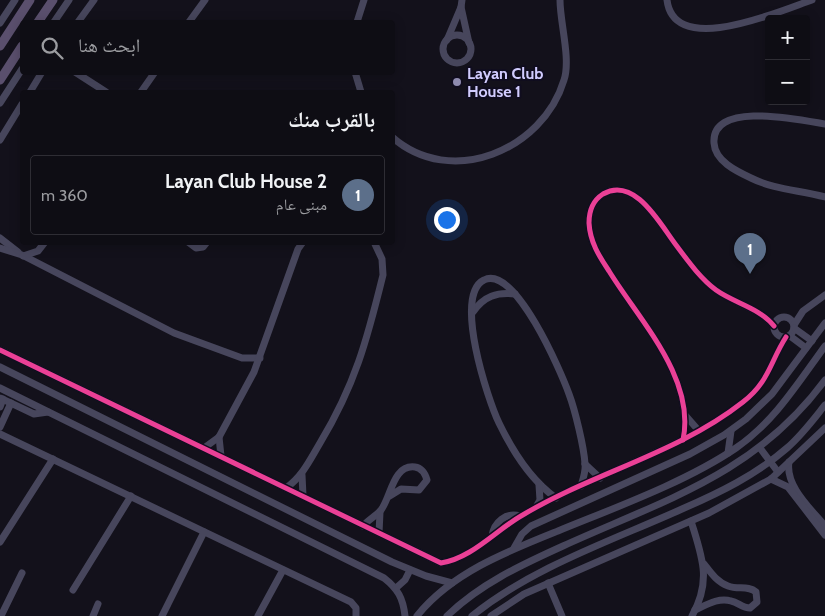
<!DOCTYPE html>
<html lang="ar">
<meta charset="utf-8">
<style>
body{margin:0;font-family:Cabin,"Noto Naskh Arabic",sans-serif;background:#1c1b22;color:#f1f3f6;direction:rtl}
.controls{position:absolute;right:15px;top:15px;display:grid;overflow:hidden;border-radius:5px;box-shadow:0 2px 12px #0003}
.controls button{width:45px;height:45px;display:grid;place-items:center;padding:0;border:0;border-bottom:1px solid #2e2d34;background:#0e0d14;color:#f1f3f6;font:25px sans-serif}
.you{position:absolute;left:446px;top:219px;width:18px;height:18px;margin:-12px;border:4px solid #fff;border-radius:50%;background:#1a73e8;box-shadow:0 0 0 8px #1a73e833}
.badge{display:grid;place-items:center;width:32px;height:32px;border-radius:50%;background:#2563eb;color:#fff;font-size:16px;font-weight:700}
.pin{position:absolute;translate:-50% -41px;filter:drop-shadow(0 1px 2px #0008)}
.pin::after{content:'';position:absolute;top:26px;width:18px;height:15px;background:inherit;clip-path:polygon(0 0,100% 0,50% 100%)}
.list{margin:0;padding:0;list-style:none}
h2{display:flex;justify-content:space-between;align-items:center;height:65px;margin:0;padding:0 20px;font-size:21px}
h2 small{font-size:16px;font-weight:400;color:#9b9ca0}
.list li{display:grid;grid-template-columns:32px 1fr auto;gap:15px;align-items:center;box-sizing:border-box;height:80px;margin:0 10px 10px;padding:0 10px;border:1px solid #2e2d34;border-radius:5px}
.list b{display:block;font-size:19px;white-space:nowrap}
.list p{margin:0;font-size:16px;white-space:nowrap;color:#9b9ca0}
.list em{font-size:16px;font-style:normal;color:#9b9ca0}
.icon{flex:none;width:28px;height:28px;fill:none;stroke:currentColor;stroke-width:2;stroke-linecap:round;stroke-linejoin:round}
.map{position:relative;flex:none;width:825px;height:616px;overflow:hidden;direction:ltr}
.search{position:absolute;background:#0e0d14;box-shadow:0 2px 12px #0003;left:20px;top:20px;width:375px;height:55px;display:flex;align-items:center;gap:12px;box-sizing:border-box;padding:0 18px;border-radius:5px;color:#9b9ca0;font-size:19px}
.panel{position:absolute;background:#0e0d14;box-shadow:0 2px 12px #0003;left:20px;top:90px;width:375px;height:155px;border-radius:5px;direction:rtl}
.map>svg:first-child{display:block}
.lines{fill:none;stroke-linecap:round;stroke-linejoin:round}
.minor{stroke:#47465c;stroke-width:7}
.major{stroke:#5a4f6d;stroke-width:9}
.cycleway-casing{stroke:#100d1f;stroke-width:8}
.cycleway{stroke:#ea4096;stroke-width:5}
.poi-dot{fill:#8e8baf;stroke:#100d1f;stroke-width:2}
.labels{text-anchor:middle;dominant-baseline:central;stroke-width:4;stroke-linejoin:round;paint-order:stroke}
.poi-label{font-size:16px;font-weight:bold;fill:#d1ccfe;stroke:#100d1f;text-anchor:start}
</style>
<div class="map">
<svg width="825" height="616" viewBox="0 0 825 616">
<rect width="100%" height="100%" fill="#13111b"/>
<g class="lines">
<g class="minor">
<path d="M462 0 461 7 469 43"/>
<path d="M667 0C674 58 780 11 812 0"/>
<path d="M54 22 69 0"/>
<path d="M78 22 94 0"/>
<path d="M189 22 205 0"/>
<path d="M357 22 364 0"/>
<path d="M0 23 15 0"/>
<circle cx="457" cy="49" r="14"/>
<path d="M447 40 461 7"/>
<path d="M75 72 106 92"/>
<path d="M355 72 361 92"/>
<path d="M30 92 42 72"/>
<path d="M141 92 155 72"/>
<path d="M0 103 22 69"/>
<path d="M825 124C801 120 711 100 714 143 715 161 736 171 751 178 775 190 800 190 825 197"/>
<path d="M392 137C451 189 543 150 564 80 571 59 560 23 560 0"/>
<path d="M0 140 22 104"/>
<path d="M0 238 18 252"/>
<path d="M188 242 196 248 203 247 207 242"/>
<path d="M0 248 22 255 174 333 242 358H260"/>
<path d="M23 256 38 251 45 242"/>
<path d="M473 312C484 296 497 292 515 294"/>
<circle cx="784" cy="327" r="10"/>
<path d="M794 325 803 311 825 295"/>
<path d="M794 328 812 341"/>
<path d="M790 336 806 348"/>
<path d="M0 350 441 563C472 558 495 531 521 516 592 473 677 454 743 402 769 382 770 362 786 337"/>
<path d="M0 367 392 562 426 576 452 583"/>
<path d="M0 388 384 578C398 589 403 598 405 616"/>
<path d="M0 398 34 414 48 412"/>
<path d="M0 407 3 399"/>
<path d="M685 415 699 431"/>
<path d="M0 427 11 403"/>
<path d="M0 434 351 602 356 608V616"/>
<path d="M219 437 221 456"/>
<path d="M683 440C696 378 639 320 609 271 599 256 590 242 589 223 589 211 592 201 603 194 635 176 660 224 676 245 688 261 700 278 716 290 734 303 760 308 774 326"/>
<path d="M204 448 219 437 254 372 298 249 303 242"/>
<path d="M760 448 778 472"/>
<path d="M728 453 731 431"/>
<path d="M789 462C785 486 811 509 825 526"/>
<path d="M585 464 600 478"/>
<path d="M302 475 303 496"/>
<path d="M771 479 788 487 825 535"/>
<path d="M286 488C302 477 310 460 320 443 355 385 367 340 383 275L382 259 374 242"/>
<path d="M556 498C532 481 512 450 499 423 488 400 453 295 484 280 515 264 561 372 569 394 575 410 584 447 585 464 586 471 583 479 581 486"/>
<path d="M536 507 540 500 539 485"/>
<path d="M691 521C702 557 712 580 692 616"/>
<path d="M363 526C368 520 376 516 381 510 391 497 393 464 415 467 422 468 425 473 427 480L419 490 401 489 388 497"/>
<path d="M379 533 380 512"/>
<path d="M492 536C494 522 506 512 520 516"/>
<path d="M0 542 53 459"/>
<path d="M514 548 522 534 531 526 690 454 724 435 746 419 772 394 825 323"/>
<path d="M548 583 562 616"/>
<path d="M396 588 405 580 410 570"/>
<path d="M73 590 131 496"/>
<path d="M695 610C706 605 719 597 731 601 738 602 742 608 750 608L757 602 756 592C748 585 738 590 728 586 717 582 711 573 704 564"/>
<path d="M1 616 22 573"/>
<path d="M93 616 98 604"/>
<path d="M162 616 204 532"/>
<path d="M258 616 283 570"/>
<path d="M417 616C451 573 508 551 558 531 614 508 686 482 736 448 774 422 798 383 825 346"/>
<path d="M447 616C480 584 521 565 563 546 664 500 756 474 825 380"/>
<path d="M472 616C533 567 611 541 682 509 719 493 756 475 787 448 802 435 813 420 825 405"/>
<path d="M491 616 524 594 709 513 771 479 825 428"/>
</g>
<g class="major">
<path d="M38 22 53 0"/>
<path d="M0 46 30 0"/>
<path d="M0 80 22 46"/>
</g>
<defs>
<g id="cycleway">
<path d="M0 350 441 563C472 558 495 531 521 516 592 473 677 454 743 402 769 382 770 362 786 337"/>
<path d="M683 440C696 378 639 320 609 271 599 256 590 242 589 223 589 211 592 201 603 194 635 176 660 224 676 245 688 261 700 278 716 290 734 303 760 308 774 326"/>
</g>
</defs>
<use href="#cycleway" class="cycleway-casing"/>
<use href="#cycleway" class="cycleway"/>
</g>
<circle class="poi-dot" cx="457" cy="82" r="5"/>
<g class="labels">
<g class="poi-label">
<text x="467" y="73">Layan Club<tspan x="467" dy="18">House 1</tspan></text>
</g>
</g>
</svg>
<div class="controls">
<button>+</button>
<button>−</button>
</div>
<div class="you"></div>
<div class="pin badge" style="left:750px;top:274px;background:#5c6f8a">1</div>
<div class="search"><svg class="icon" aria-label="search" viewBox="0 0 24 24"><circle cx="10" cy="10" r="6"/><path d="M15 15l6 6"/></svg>ابحث هنا</div>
<section class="panel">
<h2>بالقرب منك<small></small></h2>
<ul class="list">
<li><span class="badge" style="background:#5c6f8a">1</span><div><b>Layan Club House 2</b><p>مبنى عام</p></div><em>360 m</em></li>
</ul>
</section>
</div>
